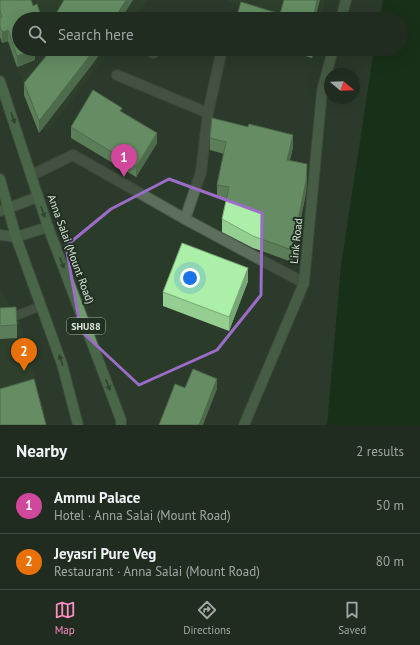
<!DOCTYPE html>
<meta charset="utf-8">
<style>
body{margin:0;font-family:"PT Sans",sans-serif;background:#283429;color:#f1f3f6}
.compass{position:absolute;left:324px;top:68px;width:36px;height:36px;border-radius:50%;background:#202c20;box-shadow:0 4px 16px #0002;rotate:109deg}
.you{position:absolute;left:190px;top:278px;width:14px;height:14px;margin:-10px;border:3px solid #fff;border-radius:50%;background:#1a73e8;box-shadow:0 0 0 6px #1a73e833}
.badge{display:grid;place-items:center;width:26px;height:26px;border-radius:50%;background:#fd8ebf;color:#fff;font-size:13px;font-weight:700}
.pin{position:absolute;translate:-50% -33px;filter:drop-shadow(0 1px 2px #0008)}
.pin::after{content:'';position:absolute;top:21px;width:14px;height:12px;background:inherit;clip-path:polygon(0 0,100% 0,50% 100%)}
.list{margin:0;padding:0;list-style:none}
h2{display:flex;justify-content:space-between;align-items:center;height:52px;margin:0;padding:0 16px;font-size:17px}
h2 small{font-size:13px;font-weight:400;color:#a2a7a5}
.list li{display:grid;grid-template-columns:26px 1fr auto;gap:12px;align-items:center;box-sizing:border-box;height:56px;padding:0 16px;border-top:1px solid #3d483e}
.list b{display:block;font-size:15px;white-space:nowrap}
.list p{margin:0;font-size:13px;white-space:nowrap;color:#a2a7a5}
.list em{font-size:13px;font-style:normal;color:#a2a7a5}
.icon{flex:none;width:22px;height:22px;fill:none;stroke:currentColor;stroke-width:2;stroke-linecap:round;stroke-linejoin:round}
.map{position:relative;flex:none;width:420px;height:425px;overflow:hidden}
.search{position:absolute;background:#202c20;box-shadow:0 4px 16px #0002;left:12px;right:12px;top:12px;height:44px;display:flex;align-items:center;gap:10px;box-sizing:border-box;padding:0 14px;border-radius:22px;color:#a2a7a5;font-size:15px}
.sheet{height:164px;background:#202c20}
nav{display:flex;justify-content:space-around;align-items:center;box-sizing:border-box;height:56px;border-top:1px solid #3d483e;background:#202c20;font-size:11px;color:#a2a7a5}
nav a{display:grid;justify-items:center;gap:2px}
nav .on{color:#fd8ebf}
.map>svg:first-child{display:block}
.built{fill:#314630}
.water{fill:#032504}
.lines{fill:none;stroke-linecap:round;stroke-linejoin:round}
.lane-casing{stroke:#4b594a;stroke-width:10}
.street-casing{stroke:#4b594a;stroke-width:12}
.secondary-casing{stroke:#4b594a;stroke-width:12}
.primary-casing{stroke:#4b594a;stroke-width:12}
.lane{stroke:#5d6e5c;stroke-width:8}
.street{stroke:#5d6e5c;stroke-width:10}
.secondary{stroke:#668564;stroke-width:10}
.primary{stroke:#6f9c6d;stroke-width:10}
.wall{fill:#94ce90}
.shaded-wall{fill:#78a776}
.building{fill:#acefa8;stroke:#78a776}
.oneway{fill:#385138}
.marked{fill:none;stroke:#9c6dc8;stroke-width:3;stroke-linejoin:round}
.labels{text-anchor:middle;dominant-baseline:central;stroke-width:4;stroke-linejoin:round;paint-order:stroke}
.shield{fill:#213121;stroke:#a2afa2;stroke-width:1}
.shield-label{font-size:10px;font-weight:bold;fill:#dae5da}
.street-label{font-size:11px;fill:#dae5da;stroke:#213121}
</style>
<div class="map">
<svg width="420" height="425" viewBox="0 0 420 425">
<rect width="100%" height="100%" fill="#2b3b2a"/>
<g class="built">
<path d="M0 0H148L134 19H19V49H111L46 133 0 29Z"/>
<path d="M227 0H325L321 19H271Z"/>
<path d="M0 292 2 293 19 320 48 425H0Z"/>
</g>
<path class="water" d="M383 0H420V425H327L341 265 374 49H401V19H380Z"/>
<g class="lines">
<defs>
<path id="lane" d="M0 316 18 315 41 306"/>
<g id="street">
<path d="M153 53 155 49"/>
<path d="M117 75 208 113"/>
<path d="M32 175 73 155 185 219 304 283"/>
<path d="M185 219 201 172 208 113 222 49"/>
</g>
<g id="secondary">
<path d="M341 19 346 0"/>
<path d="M0 211 38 197"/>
<path d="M0 235 16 237 48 227"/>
<path d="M244 425 304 283 322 91 333 49"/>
</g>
<g id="primary">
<path d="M0 81 48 227 121 420V425"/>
<path d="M0 179 16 237 62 364 78 425"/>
</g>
</defs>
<use href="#lane" class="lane-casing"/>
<use href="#street" class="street-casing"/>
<use href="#secondary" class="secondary-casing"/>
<use href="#primary" class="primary-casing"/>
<use href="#lane" class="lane"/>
<use href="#street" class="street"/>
<use href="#secondary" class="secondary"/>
<use href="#primary" class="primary"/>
</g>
<g class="wall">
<path d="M0 0 19 19 35 60 17 67 8 41 2 43 0 37Z"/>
<path d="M282 49H314L312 58Z"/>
<path d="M97 58 39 133 24 95V83Z"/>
<path d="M122 112 157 143 136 177 71 138V127Z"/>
<path d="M210 138 293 147 290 160 307 176 306 193 292 262 253 248 222 232V219L227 199 217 197V185L224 154 210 150Z"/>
<path d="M248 281 229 331 163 306V292Z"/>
<path d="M0 308 17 325V338L0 339Z"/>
</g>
<g class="shaded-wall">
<path d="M126 0H133L121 19H114Z"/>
<path d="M317 0H320L315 19H313Z"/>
<path d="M81 13V19H65Z"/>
<path d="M8 30V41L2 43V32Z"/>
<path d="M95 49H103L97 58 39 133V121Z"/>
<path d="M312 49H314L312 58Z"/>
<path d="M35 50V60L17 67V56Z"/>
<path d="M157 133V143L136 177V167Z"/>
<path d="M293 135V147L287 172V160Z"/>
<path d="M307 164V176L306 193 292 262V250Z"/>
<path d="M248 268V281L229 331V317Z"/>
<path d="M217 379V389L203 425H199Z"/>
</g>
<g class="building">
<path d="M0 0H31L33 6 37 4 42 19H19V49H35V50L17 56 8 30 2 32 0 26V18L2 17 0 11Z"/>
<path d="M64 0H126L114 19H76L81 13 65 19H53Z"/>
<path d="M284 0H317L313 19H236L241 2 280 14Z"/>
<path d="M52 49H95L39 121 24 83Z"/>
<path d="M93 90 122 108 120 111 157 133 136 167 71 127Z"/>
<path d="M212 118 248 127 249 124 293 135 287 160 307 164 306 181 292 250 253 236 222 219 229 187 217 185 226 142 210 138Z"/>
<path d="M182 243 248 268 229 317 163 292Z"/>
<path d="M16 307 17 325 0 326V308Z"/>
<path d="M193 369 217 379 199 425H159L175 384 185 388Z"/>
<path d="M34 379 46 425H0V389Z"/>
</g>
<defs><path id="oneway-solid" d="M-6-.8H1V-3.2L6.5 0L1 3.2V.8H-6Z"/></defs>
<g class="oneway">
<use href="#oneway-solid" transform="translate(13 118) rotate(71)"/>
<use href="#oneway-solid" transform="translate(43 212) rotate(71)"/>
<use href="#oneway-solid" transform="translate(62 263) rotate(69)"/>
<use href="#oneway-solid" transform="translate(61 360) rotate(-109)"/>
<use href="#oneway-solid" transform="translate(108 385) rotate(70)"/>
</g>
<path d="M0 0H420V425H0ZM169 179 262 213 261 295 217 350 139 385 81 331 66 246 111 209Z" fill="#2b3b2a" fill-opacity=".55" fill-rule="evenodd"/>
<path class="marked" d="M169 179 262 213 261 295 217 350 139 385 81 331 66 246 111 209Z"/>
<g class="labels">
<rect class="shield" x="67" y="318" width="38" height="16" rx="3"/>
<g class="shield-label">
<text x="86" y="326">SHU88</text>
</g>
<g class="street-label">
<text transform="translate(296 241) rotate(-84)">Link Road</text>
<text transform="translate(71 249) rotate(70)">Anna Salai (Mount Road)</text>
</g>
</g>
</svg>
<svg class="compass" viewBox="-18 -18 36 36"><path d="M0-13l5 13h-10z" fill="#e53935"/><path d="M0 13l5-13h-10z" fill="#a2a7a5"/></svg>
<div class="you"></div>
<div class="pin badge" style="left:124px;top:177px;background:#d1479c">1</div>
<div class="pin badge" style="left:24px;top:371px;background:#e8710a">2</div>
<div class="search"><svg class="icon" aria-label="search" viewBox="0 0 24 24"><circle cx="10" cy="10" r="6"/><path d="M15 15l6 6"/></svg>Search here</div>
</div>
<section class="sheet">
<h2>Nearby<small>2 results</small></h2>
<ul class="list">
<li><span class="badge" style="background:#d1479c">1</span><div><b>Ammu Palace</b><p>Hotel · Anna Salai (Mount Road)</p></div><em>50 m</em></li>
<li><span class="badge" style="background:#e8710a">2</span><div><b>Jeyasri Pure Veg</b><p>Restaurant · Anna Salai (Mount Road)</p></div><em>80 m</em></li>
</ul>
</section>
<nav>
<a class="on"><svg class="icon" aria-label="map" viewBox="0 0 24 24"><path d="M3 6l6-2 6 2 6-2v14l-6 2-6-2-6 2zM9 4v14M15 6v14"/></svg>Map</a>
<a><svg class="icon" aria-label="directions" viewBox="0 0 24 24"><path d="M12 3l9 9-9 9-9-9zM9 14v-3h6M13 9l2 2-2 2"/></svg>Directions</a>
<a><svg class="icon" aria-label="saved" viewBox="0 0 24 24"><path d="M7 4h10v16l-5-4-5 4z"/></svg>Saved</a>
</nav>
